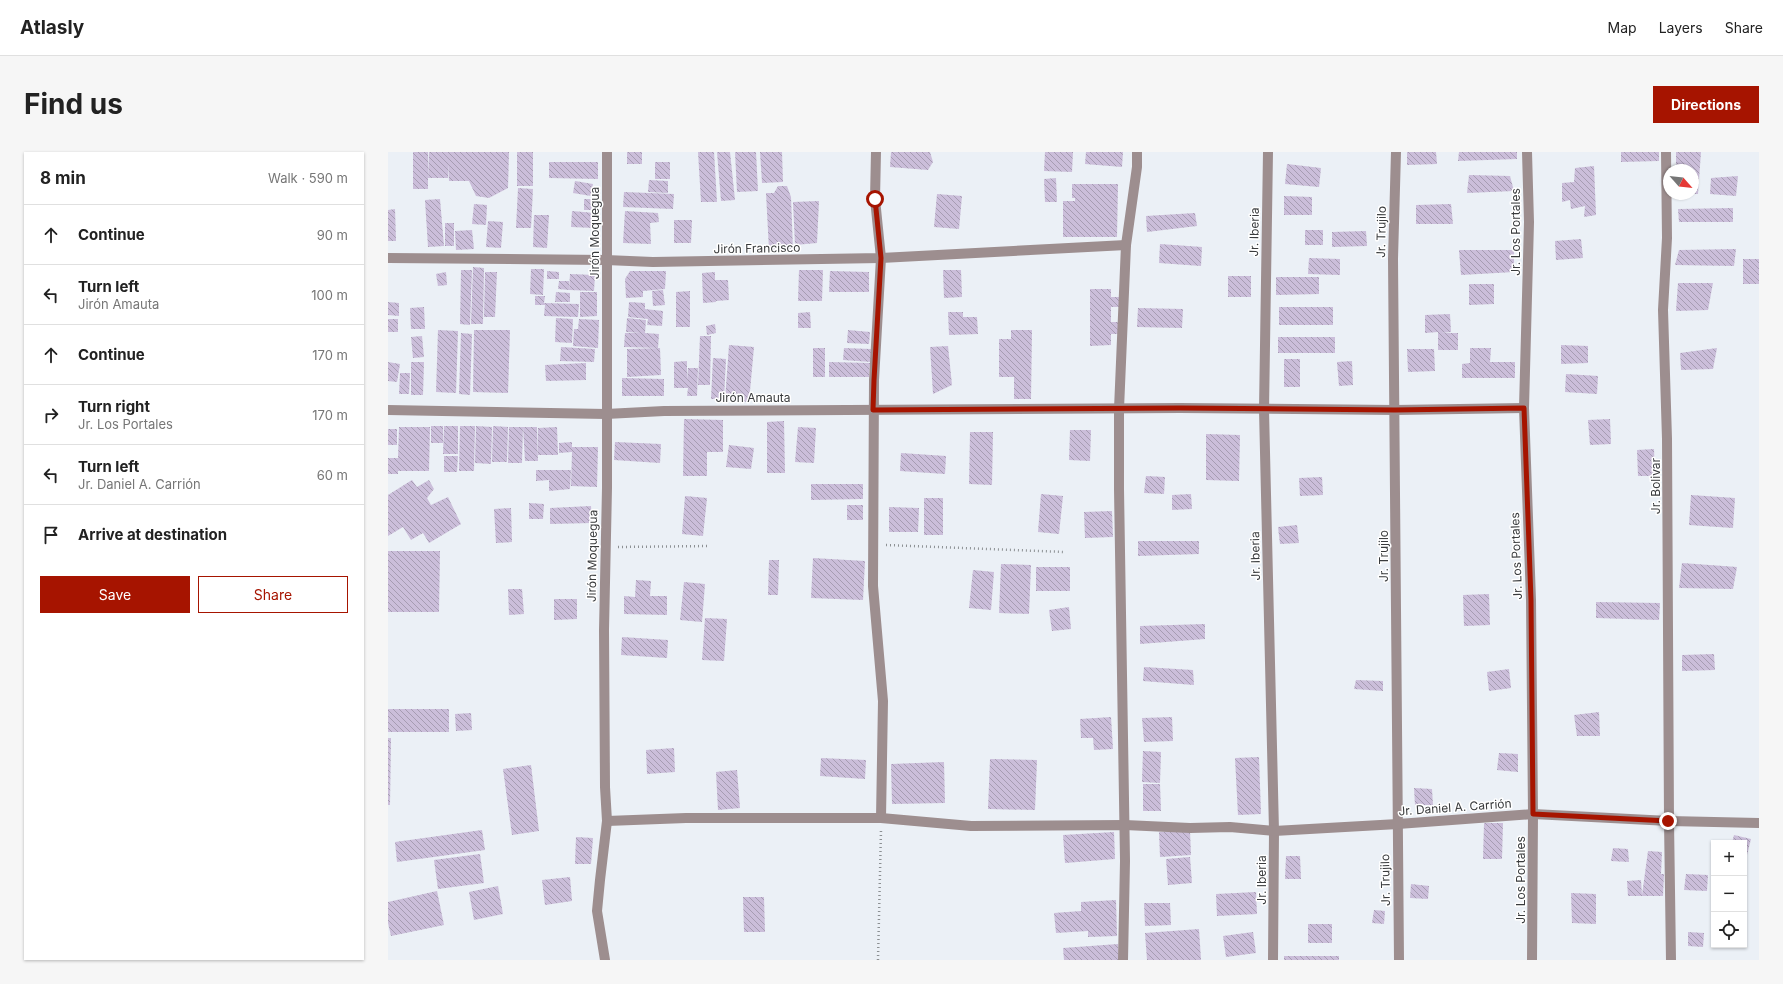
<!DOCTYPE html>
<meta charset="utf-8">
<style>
body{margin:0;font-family:Inter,sans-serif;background:#f6f6f6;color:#222}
.controls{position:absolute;right:12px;bottom:12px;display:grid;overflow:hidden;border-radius:0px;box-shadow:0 1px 3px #0004}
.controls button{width:36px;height:36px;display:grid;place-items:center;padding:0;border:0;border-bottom:1px solid #e0e0e0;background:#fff;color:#222;font:20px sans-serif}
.compass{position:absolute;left:1275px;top:12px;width:36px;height:36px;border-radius:50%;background:#fff;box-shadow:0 1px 3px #0004;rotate:117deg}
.stop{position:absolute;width:12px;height:12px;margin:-9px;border:3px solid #a61400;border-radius:50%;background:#fff}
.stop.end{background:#a61400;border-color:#fff;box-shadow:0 1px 4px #0008}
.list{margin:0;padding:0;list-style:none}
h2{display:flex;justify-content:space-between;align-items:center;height:52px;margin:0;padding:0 16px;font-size:17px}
h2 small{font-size:13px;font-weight:400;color:#767676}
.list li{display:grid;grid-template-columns:26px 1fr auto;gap:12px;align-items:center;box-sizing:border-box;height:60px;padding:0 16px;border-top:1px solid #e0e0e0}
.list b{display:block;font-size:15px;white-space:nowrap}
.list p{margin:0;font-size:13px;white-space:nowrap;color:#767676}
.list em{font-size:13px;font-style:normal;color:#767676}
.actions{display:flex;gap:8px;padding:12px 16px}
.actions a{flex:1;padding:9px 0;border:1px solid #a61400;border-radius:0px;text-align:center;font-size:14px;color:#a61400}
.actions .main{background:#a61400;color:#fff}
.icon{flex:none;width:22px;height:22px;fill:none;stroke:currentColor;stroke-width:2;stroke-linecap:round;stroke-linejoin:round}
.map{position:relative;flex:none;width:1371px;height:808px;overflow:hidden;border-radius:0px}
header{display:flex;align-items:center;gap:24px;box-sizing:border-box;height:56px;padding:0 20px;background:#fff;border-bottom:1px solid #e0e0e0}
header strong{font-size:19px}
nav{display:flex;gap:22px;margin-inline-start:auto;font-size:14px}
.intro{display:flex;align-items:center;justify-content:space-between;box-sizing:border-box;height:96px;padding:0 24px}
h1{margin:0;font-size:28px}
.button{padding:10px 18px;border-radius:0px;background:#a61400;color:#fff;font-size:14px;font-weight:700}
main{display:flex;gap:24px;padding:0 24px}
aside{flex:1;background:#fff;border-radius:0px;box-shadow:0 1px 3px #0004}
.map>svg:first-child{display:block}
.building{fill:url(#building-back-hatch)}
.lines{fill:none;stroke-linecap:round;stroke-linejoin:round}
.path{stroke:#8c9093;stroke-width:2.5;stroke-dasharray:1 3;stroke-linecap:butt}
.minor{stroke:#9d8e8f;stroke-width:10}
.route{stroke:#a61400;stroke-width:5}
.labels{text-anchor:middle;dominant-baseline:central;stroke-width:3;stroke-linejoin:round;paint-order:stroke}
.street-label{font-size:12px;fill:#393b3d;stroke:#fff}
</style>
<header>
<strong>Atlasly</strong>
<nav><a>Map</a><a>Layers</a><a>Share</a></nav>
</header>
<div class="intro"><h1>Find us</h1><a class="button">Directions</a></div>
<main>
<aside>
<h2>8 min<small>Walk · 590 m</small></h2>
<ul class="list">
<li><svg class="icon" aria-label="ahead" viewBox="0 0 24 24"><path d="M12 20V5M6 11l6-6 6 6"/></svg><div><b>Continue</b></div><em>90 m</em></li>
<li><svg class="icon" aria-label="left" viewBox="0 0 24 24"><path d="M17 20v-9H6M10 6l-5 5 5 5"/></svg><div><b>Turn left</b><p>Jirón Amauta</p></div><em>100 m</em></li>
<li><svg class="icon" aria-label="ahead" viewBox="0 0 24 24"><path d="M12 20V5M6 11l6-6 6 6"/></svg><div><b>Continue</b></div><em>170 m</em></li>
<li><svg class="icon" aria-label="right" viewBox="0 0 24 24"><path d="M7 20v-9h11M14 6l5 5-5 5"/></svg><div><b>Turn right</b><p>Jr. Los Portales</p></div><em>170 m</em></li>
<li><svg class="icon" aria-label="left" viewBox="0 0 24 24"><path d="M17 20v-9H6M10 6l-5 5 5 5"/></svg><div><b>Turn left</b><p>Jr. Daniel A. Carrión</p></div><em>60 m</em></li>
<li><svg class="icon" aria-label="arrive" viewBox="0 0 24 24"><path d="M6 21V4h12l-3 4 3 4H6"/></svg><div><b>Arrive at destination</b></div></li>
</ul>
<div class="actions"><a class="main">Save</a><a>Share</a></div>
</aside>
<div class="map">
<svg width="1371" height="808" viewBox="0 0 1371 808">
<defs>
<pattern id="building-back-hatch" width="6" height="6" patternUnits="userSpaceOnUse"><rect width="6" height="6" fill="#cbbeda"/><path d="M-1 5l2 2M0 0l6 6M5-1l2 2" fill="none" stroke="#a69cb2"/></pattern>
</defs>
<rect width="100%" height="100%" fill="#ebf0f6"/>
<g class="building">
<rect x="25" y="0" width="15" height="37"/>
<path d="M41 0H121L120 36 101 46 88 44 81 29H61L60 12V26H40Z"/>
<rect x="129" y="0" width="16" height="34"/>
<rect x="239" y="0" width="15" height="12"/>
<path d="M310 0H326L329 50H313Z"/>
<path d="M329 0H342L347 48 333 49Z"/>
<path d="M347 0H368L370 39 349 40Z"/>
<path d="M372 0H394L395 30 374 31Z"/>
<path d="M503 0H542L545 10 540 18 502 15Z"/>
<path d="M657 0H685L684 20 656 19Z"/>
<path d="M698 0H735L734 15 697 12Z"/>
<path d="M1019 0H1048L1049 12 1019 13Z"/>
<path d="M1071 0H1129V7L1070 9Z"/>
<path d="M1233 0H1271V9L1233 10Z"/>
<path d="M1288 0H1313L1310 42H1305V18H1288Z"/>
<path d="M161 10H210V27L161 26Z"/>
<rect x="267" y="10" width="15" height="17"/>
<path d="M899 12 933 16 931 35 897 32Z"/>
<path d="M1206 14 1208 63 1196 65 1197 54 1183 57 1182 48 1174 50V31L1186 30 1187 16Z"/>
<path d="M1081 23 1122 24 1126 39 1079 41Z"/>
<path d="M1350 24 1348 44 1322 42 1323 26Z"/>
<path d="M668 26 669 50H657L656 27Z"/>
<path d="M261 28 280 29V41L260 40Z"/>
<path d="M187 29 205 32 203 44 185 41Z"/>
<path d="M684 32H730L729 85H675V49H687V46H684Z"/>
<path d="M390 34H399L403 45 405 97 381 98 378 41H386Z"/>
<path d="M130 36 145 37 143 76H128Z"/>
<path d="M236 40 286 42 285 57 235 55Z"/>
<path d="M549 42 574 44 571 77 546 75Z"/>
<path d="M896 44 924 45V63H896Z"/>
<path d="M52 47 56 94 40 95 37 48Z"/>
<rect x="196" y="47" width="12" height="11"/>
<path d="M431 49 429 91 407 93 405 50Z"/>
<path d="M86 52 99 53 98 73 84 72Z"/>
<path d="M1063 52 1065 72H1028V53Z"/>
<path d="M1345 56V70H1291L1290 57Z"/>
<path d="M7 57 8 89H0V58Z"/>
<path d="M184 59 207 61 206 76 183 75Z"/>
<path d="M237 59 270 61 271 70 262 71 263 92 235 91Z"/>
<path d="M807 61 809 74 759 80 758 64Z"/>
<path d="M146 63H161L159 96 145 95Z"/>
<path d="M286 68H304L303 91H286Z"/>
<path d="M100 69 115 70 113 96 98 95Z"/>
<rect x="57" y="71" width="9" height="23"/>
<path d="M84 78 86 97 68 98 67 79Z"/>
<rect x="917" y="78" width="18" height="15"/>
<path d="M978 79 979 94 944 95V80Z"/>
<path d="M1193 87 1195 106 1168 108 1167 89Z"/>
<path d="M772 92 814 95 813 114 771 111Z"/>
<path d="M1348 97 1346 114 1287 113 1291 98Z"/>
<path d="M1071 98H1126V120L1073 123Z"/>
<path d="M921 106 952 107V123L920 122Z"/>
<rect x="1355" y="107" width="16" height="25"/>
<path d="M85 115 96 116 95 172H83Z"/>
<path d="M143 117H156L155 143 142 142Z"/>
<path d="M73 118H84L82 173 72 172Z"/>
<path d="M411 118H435L434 149H410Z"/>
<path d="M555 118H573L574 145 556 146Z"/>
<path d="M159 119 171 120V127H159Z"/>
<path d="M242 119H278L277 137 255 139V145L238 146 237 127Z"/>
<path d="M442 119 481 120V140H441Z"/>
<path d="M58 120 59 133 50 134 48 122Z"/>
<path d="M97 120H109L107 165H96Z"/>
<path d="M327 120V128H340L341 148 328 149 327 131 328 150 315 151 314 121Z"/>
<path d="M182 122 207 123 206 139 181 138Z"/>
<rect x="840" y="124" width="23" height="21"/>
<path d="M888 125H931V142L888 143Z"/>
<path d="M171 129H181V138L170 137Z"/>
<path d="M1290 131H1325L1320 158 1288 159Z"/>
<path d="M1081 132H1106V152L1081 153Z"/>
<path d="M702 137H723V145H732V155H723V170H731V182H723V193L702 194Z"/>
<path d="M275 138 277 153 265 154 264 139Z"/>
<path d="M302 139V175H288V140Z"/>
<path d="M168 140 182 141V150H167Z"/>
<path d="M192 140H209V164L192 165Z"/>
<path d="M147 144H157L156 151 191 152 190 165 156 164 157 153H147Z"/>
<path d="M0 150 11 151V164L0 163Z"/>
<path d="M241 150 257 151V157L275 159 274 174 259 173 260 167 240 165Z"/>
<path d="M36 155 37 177H23L22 156Z"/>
<rect x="891" y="155" width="54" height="18"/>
<path d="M750 156 795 157 794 176 749 175Z"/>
<path d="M422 160 423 176H410V161Z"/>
<path d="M560 160H575V165H589L590 182 561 183Z"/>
<path d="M1062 162 1063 180 1054 181H1070V198H1050V180L1037 181V163Z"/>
<path d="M168 166 185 167 184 191 167 190Z"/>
<path d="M239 166 258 168 257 181 271 182 270 196 236 195 237 181H252L238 180Z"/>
<rect x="0" y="167" width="10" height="13"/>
<path d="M191 167 211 168 210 196 185 194 186 177H190Z"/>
<path d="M327 172 328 181 319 183 318 174Z"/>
<path d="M50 178 70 179 68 241 48 240Z"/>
<path d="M86 178H122L120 241 85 240Z"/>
<path d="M460 178 482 180 481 192 459 191Z"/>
<path d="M623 178H644L643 247H626V225H611V187H623Z"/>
<path d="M73 181 84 182 82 243 71 242Z"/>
<path d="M34 184 36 205 25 206 23 185Z"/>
<path d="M312 184H323L322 233H310Z"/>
<rect x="890" y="185" width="57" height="16"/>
<path d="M341 193 366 195 361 250 337 248Z"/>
<path d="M1173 193 1200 194V211L1173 212Z"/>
<path d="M560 194 564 233 545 242 542 195Z"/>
<path d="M173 195 207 197 206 210 172 209Z"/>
<path d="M272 196 273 223 239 225V197Z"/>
<rect x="425" y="196" width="12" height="29"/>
<path d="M456 196 483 197V210L455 208Z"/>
<path d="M1082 196H1103L1102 210H1127V226H1074V212L1082 211Z"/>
<path d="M1329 196 1325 217 1293 218 1292 201Z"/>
<path d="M1019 197H1046L1047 219 1020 220Z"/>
<path d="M325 206 338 207 336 247H323Z"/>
<rect x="896" y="207" width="16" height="28"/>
<path d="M299 209V228L300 216H310L309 244H299L300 236H286V210Z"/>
<path d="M964 209 965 233 951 234 949 210Z"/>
<path d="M0 210 12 212 9 230 0 229Z"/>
<path d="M23 210H36L35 243H23Z"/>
<path d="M441 210 482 211 481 225H441Z"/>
<path d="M198 211V228L158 229 157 213Z"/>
<path d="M12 221H22L21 242H11Z"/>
<path d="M1178 222 1210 224 1209 242 1177 240Z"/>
<path d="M234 226 276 227V244H234Z"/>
<path d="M296 267 335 268V300H319V324H295Z"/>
<path d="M1222 267 1223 292 1202 293 1200 268Z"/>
<path d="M396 269 397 321H379V270Z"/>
<rect x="43" y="274" width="12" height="17"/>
<path d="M56 274H70V302H55Z"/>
<path d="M72 274H87L86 319H71Z"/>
<path d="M88 274 104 275 103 312 87 311Z"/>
<path d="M105 274 120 275 119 310H104Z"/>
<path d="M11 275H42L41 319H10V322H0V306H10Z"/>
<path d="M121 275H135L134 311H120Z"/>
<path d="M135 275H149L150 309H137Z"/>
<path d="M169 275 170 303H150V276Z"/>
<path d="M410 275 428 276 426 311 407 310Z"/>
<rect x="0" y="277" width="9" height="16"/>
<path d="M682 278H703L702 309 681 308Z"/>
<path d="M582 280H605L604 333 581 332Z"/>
<path d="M818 282 852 283 851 329 818 328Z"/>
<path d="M184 290V295H210L209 335 183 334 184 300 171 301V291Z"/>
<path d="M227 290 273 292 272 311 226 308Z"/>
<path d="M341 293 366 296 363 317 338 315Z"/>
<path d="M1266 297 1267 324H1250L1249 298Z"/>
<path d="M513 301 558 304 557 322 512 319Z"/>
<path d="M56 304H70L69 320H56Z"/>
<path d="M148 318H183L182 337 161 339V328L148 329Z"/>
<path d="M758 324 777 325 776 342 756 341Z"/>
<path d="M934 325 935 343 912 344 911 326Z"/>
<path d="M24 328 29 335 41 328 46 337 39 346 43 353 60 345 73 372 41 391 35 381 23 388 15 375 0 384V343Z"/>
<path d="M423 332H475V347L423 348Z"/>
<path d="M653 342 675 344 671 382 650 380Z"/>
<path d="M803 342 804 357 784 358V343Z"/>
<path d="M1303 343 1347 346 1345 376 1301 373Z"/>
<path d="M297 344 319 346 315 384 294 382Z"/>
<rect x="536" y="346" width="19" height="37"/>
<path d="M141 351 156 352 155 367H141Z"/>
<rect x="459" y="353" width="16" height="15"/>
<path d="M203 354 204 371 162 372V356Z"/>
<path d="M501 355 531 356 530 380H501Z"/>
<path d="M123 356 124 390 108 391 106 357Z"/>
<path d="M724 359 725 385 697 386 696 360Z"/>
<path d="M909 373 911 391 892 392 890 375Z"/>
<path d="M750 389H811V402L750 404Z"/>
<path d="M0 399H52L51 460H0Z"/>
<path d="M425 406 477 409 475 448 423 446Z"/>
<path d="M381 408H391L390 443H380Z"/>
<path d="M1294 411 1349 415 1345 437 1291 436Z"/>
<path d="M613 412 643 413 641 462 611 461Z"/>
<rect x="648" y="415" width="34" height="24"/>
<path d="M585 418 606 420 603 458 581 456Z"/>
<path d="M248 428 263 429 262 444H279V463L236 462V444L247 445Z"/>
<path d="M296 430 317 432 314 470 292 468Z"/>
<path d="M120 437H134L136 462 121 463Z"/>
<path d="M1101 442 1102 473 1076 474 1075 443Z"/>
<path d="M166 447H189V467L166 468Z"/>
<path d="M1208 450 1272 451 1271 468 1208 466Z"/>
<path d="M681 455 683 477 664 479 661 458Z"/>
<path d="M317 466 339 467 336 509 314 508Z"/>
<path d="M817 472V487L752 492V474Z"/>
<path d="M234 485 280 488 279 506 233 503Z"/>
<path d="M1326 502 1327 518 1294 519V503Z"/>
<path d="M756 515 805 518 806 533 755 529Z"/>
<path d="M1121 517 1123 536 1101 539 1099 520Z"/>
<path d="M968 528 995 529V539L966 537Z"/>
<rect x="0" y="557" width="61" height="23"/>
<path d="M1211 560 1212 584H1189L1186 563Z"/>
<path d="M83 561 84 578 68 579 67 562Z"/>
<path d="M723 565 725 597 706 598 705 586H693L692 567Z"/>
<path d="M784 565 785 589 756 590 754 566Z"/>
<path d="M0 586H3L2 653H0Z"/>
<path d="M286 596 287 620 259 622 258 598Z"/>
<path d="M755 599 773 600 772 631 754 630Z"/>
<path d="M1111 601 1130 602V620L1109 618Z"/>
<path d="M871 605 873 662 850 663 847 606Z"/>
<path d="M433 606 478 608 477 627 432 624Z"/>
<path d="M602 607 649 608 647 658 600 657Z"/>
<path d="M556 610 557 651 504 652 503 612Z"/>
<path d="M143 613 151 679 124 683 115 617Z"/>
<path d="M349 618 352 656 330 658 328 620Z"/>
<path d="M755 632H772L773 659H755Z"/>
<path d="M1026 636 1044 637 1045 653H1027Z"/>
<path d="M1096 671H1115L1114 707H1095Z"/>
<path d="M94 678 97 698 9 710 7 690Z"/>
<path d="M802 679 803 703 772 705 771 680Z"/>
<path d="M726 680 727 707 677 711 675 683Z"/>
<path d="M1346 683 1363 687 1357 711 1356 691H1344Z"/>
<path d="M188 685 205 686 203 712H187Z"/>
<path d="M1225 696 1240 697 1241 710 1223 709Z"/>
<path d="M1260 699 1274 700 1273 722H1276L1275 744H1240L1239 729 1253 728 1254 743Z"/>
<path d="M92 702 96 731 50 737 46 708Z"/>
<path d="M898 704H912L913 727H897Z"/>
<path d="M802 705 804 731 780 733 778 707Z"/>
<path d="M1298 722 1320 723 1319 739 1296 738Z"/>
<path d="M182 725 184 749 157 753 154 728Z"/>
<path d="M1023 732 1041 734 1040 747 1022 746Z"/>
<path d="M110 734 115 762 86 768 81 740Z"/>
<path d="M49 739 56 773 3 784 0 771V750Z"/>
<path d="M868 740 869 762 829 764 828 742Z"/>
<path d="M1183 741 1208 742V772L1184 771Z"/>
<path d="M355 745H376L377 780H356Z"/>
<path d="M728 748 729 784 700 785V779L668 781 666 761 693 759V750Z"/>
<path d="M756 751H782L783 773 757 774Z"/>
<path d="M986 758 997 759 996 772 984 771Z"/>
<rect x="920" y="772" width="24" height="19"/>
<path d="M811 777 813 808H759L757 781Z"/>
<path d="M865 780 868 801 838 805 835 784Z"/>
<path d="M1300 780 1316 781 1315 795 1300 794Z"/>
<path d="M730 792 731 808H676L675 796Z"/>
<rect x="896" y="804" width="55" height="4"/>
</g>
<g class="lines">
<g class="path">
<path d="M498 393 677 400"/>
<path d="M230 395 322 394"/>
<path d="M490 808 493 678"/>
</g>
<g class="minor">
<path d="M880 0 876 258 886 679 885 808"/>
<path d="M1008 0 1005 107 1011 808"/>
<path d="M1139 0 1141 70 1136 256 1143 448 1145 662 1144 808"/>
<path d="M1278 0 1279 86 1275 158 1279 287 1281 669 1283 808"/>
<path d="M0 106 218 108 265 110 493 106 738 93"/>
<path d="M0 258 218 262 276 259 792 256 1007 258 1136 256"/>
<path d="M493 666 583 674 737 673 802 676 842 675 886 679 1010 672 1145 662 1281 669 1371 671"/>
<path d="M219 669 298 666H493L495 549 485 434 486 228 493 106 487 47 488 0"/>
<path d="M217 808 209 759 212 728 219 669 217 635 216 478 219 336V0"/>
<path d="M735 808 737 709 731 337V257L738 93 749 15V0"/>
</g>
</g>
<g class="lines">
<path class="route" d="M487 47 493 106 486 228 485 258 792 256 1007 258 1136 256 1143 448 1145 662 1280 669"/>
</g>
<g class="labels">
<g class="street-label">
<text transform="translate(866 80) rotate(-89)">Jr. Iberia</text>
<text transform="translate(993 80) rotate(-89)">Jr. Trujilo</text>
<text transform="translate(1127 80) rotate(-90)">Jr. Los Portales</text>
<text transform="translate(206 81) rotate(-90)">Jirón Moquegua</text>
<text transform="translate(369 96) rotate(-1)">Jirón Francisco</text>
<text x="365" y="245">Jirón Amauta</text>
<text transform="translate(1267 334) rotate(-90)">Jr. Bolivar</text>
<text transform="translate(204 404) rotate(-89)">Jirón Moquegua</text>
<text transform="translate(867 404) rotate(-91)">Jr. Iberia</text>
<text transform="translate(995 404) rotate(-90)">Jr. Trujilo</text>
<text transform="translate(1128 404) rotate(-92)">Jr. Los Portales</text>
<text transform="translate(1067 655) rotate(-4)">Jr. Daniel A. Carrión</text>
<text transform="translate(873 728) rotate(-90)">Jr. Iberia</text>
<text transform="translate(997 728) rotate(-91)">Jr. Trujilo</text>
<text transform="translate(1132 728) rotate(-90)">Jr. Los Portales</text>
</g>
</g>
</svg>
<div class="controls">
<button>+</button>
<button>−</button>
<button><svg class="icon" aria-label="locate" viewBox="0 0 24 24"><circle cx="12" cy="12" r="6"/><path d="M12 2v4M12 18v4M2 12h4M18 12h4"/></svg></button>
</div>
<svg class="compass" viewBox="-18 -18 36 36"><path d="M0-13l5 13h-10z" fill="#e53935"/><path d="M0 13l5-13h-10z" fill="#767676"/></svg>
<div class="stop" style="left:487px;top:47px"></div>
<div class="stop end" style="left:1280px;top:669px"></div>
</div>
</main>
